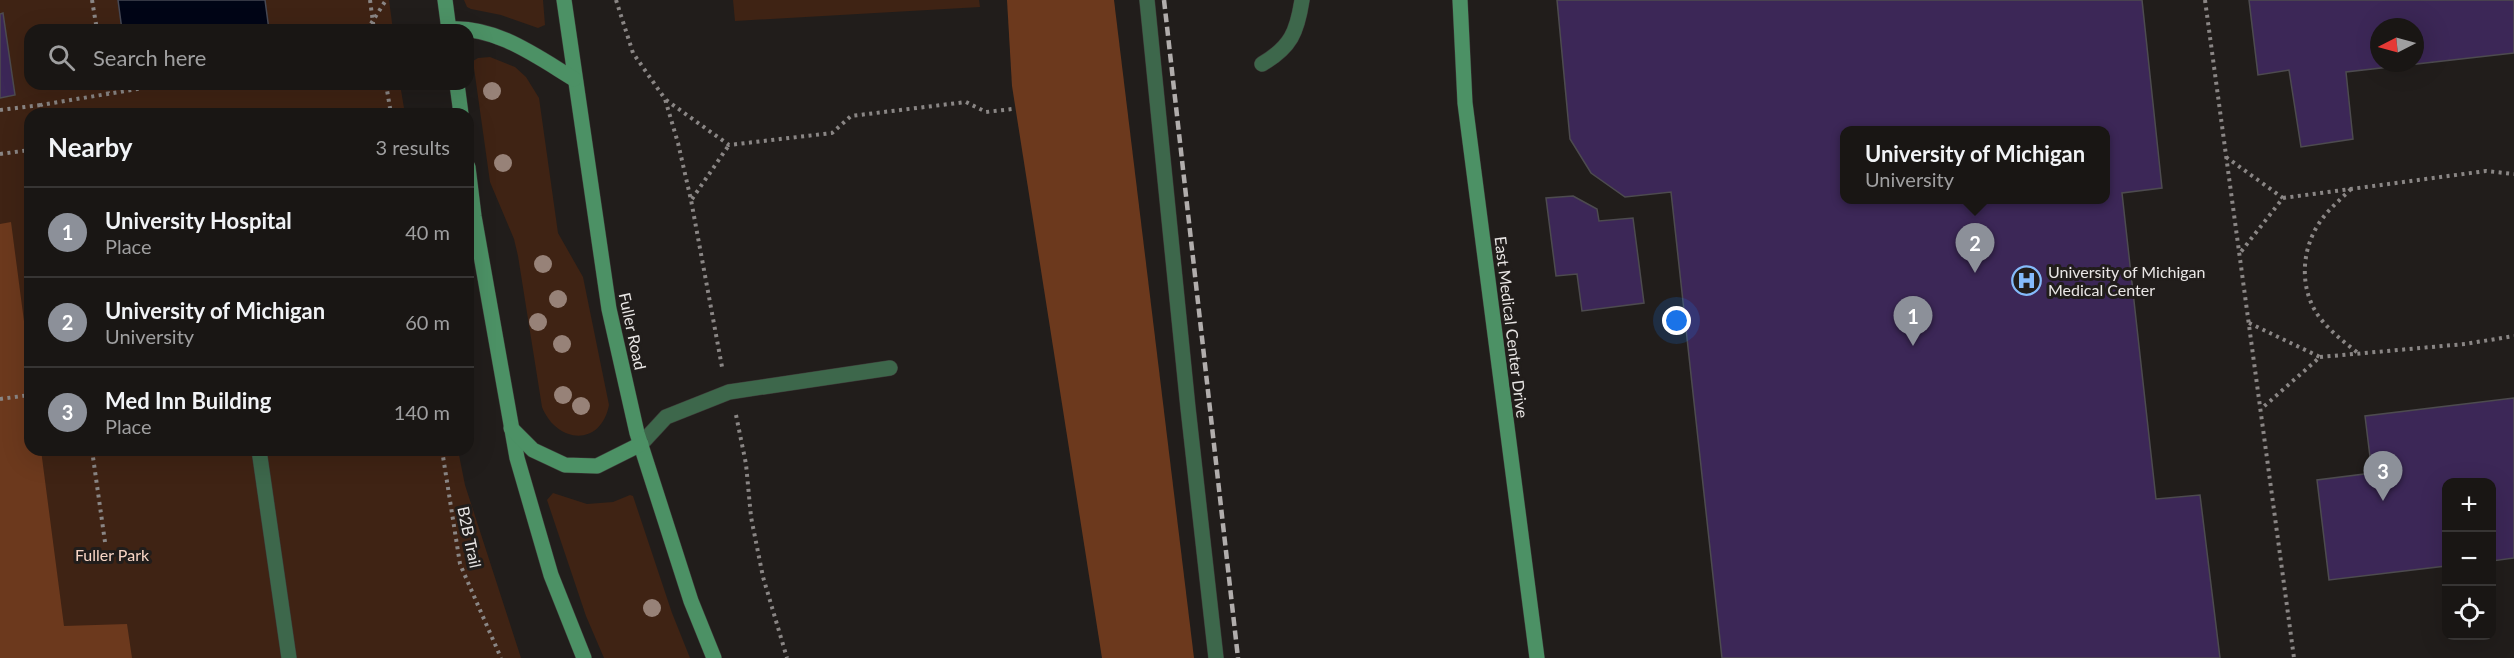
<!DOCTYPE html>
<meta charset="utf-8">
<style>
body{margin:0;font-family:Lato,sans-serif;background:#262322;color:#f1f3f6}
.controls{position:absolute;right:18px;bottom:18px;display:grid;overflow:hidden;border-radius:12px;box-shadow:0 6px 24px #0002}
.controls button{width:54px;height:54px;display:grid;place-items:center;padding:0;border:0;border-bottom:2px solid #373534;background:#191614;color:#f1f3f6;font:30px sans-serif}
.compass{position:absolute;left:2370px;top:18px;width:54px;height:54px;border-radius:50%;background:#191614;box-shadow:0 6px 24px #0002;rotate:264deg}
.you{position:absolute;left:1677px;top:321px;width:21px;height:21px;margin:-15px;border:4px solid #fff;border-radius:50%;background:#1a73e8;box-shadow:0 0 0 9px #1a73e833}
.badge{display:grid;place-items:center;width:39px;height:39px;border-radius:50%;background:#8c9099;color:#fff;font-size:20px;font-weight:700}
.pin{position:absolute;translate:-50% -50px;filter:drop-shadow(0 2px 3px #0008)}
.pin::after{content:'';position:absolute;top:32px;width:21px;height:18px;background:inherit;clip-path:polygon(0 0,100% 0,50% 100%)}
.popup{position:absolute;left:1840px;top:126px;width:270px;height:78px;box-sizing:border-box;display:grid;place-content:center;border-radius:12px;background:#191614;filter:drop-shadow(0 2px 4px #0005);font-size:20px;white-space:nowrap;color:#9f9fa0}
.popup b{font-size:22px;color:#f1f3f6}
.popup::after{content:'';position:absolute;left:50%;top:100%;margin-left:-12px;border:12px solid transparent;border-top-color:#191614}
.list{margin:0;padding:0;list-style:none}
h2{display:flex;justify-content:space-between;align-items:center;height:78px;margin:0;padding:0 24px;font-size:26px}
h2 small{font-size:20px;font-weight:400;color:#9f9fa0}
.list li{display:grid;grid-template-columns:39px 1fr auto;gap:18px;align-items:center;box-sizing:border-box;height:90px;padding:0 24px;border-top:2px solid #373534}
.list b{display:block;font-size:22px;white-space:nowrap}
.list p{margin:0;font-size:20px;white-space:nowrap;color:#9f9fa0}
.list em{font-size:20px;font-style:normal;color:#9f9fa0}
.icon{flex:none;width:33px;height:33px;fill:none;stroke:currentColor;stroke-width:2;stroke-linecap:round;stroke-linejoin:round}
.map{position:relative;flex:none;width:2514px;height:658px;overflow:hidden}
.search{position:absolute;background:#191614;box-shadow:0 6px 24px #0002;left:24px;top:24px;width:450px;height:66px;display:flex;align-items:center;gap:15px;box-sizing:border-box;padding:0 21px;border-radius:18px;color:#9f9fa0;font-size:22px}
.panel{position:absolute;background:#191614;box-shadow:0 6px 24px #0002;left:24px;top:108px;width:450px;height:348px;border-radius:18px}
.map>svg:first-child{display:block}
.green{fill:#3f2314}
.forest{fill:#6c391d}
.water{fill:#000516;stroke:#464854;stroke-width:1.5}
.building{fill:#3c2757;stroke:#4d4b4f;stroke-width:1.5;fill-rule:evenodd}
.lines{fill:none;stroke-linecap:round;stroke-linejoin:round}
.lane-casing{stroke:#3d3937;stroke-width:16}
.secondary-casing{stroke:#3d3937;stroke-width:16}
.path{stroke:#8a8685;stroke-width:4;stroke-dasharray:3 4.5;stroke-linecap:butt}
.lane{stroke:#3d674b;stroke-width:15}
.secondary{stroke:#4c9165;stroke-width:15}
.rail{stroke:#b1adac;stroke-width:4.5;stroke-dasharray:9 4.5;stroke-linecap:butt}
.tree{fill:#978278}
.labels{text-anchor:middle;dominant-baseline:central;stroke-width:6;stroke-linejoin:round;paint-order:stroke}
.poi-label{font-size:16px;fill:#e9e6e5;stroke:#211d1b;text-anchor:start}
.street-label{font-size:16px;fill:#e9e6e5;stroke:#211d1b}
.park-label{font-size:16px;fill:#f8d5c5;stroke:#211d1b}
</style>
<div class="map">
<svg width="2514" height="658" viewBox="0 0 2514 658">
<rect width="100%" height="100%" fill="#211d1b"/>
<g class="green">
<path d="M0 0H389L393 30H30V84H400L405 114H30V450H458L465 485 521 658H0Z"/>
<path d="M464 0H543L545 25 538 28 501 15 471 9 467 7Z"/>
<path d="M733 0H979L980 7 735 21Z"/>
<path d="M490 57 515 67 526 77 539 98 558 233 583 277 609 405C601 447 557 444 542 407L518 256 514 239 490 182 473 61 478 58Z"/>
<path d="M553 493 587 504 613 502 630 495 633 496 672 613 690 658H604L586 616 547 500Z"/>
</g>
<g class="forest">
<path d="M1007 0H1114L1194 658H1102L1012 86Z"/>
<path d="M11 222 30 367V450H41L64 626 127 624 132 658H0V224Z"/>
</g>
<path class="water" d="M118 0H265L269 30H122Z"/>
<g class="building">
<path d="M1557 0H2142L2162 188 2122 193 2156 499 2200 495 2220 658H1722L1671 192 1625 197 1591 173 1570 139ZM1844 130H2106V200H1844Z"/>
<path d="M2249 0H2514V53L2346 72 2353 139 2301 147 2289 70 2258 75ZM2379 27H2415V63H2379Z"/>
<path d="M3 13 15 95 0 98V14Z"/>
<path d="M1573 196 1597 209 1599 221 1633 218 1644 303 1582 311 1577 274 1556 276 1546 198Z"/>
<path d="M2514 398V558L2492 561V482H2446V566L2329 580 2317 480 2372 473 2365 416Z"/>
</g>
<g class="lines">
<defs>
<g id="lane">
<path d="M1147 0 1188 408 1216 658"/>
<path d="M1262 64C1291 47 1297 32 1302 0"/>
<path d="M641 444 666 417 729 392 890 368"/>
<path d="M259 450 289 658"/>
</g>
<g id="secondary">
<path d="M445 0 449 30"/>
<path d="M564 0 609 309 637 433 691 601 714 658"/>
<path d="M1460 0 1465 103 1537 658"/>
<path d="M449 29C496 26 536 56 574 79"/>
<path d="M457 84 461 114"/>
<path d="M468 167 474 216 517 458 551 575 584 658"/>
<path d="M511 428 533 450 565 465 597 466 641 444"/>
</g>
</defs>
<use href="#lane" class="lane-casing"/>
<use href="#secondary" class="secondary-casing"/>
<g class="path">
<path d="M92 0 97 30"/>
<path d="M370 0 374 30"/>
<path d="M616 0 633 53 665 99 678 143 691 200 722 367"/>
<path d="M2205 0 2294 658"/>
<path d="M367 30 386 0"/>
<path d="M107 84 108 93"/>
<path d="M386 84 391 114"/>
<path d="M666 100 729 145 832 133 851 116 966 102 986 112 1012 109"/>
<path d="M0 110 41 105"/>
<path d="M42 114 41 105 167 84"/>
<path d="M0 154 30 150"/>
<path d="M2226 157 2283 198 2240 253"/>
<path d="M2351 189C2341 199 2330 208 2322 219 2301 247 2298 289 2320 318 2331 332 2344 342 2358 353"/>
<path d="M2283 198 2486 171 2514 174"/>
<path d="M692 199 729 145"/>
<path d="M2249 323 2320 357 2261 409"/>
<path d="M2320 357 2465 344 2514 336"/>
<path d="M0 399 30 395"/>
<path d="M736 415 746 464 751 517 763 577 787 658"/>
<path d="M92 450 105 542"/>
<path d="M442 450 460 564 501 658"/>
</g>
<use href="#lane" class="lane"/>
<use href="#secondary" class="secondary"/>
<path class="rail" d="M1164 0 1238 658"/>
</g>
<g class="tree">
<circle cx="492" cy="91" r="9"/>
<circle cx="503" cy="163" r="9"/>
<circle cx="543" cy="264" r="9"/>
<circle cx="558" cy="299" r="9"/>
<circle cx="538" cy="322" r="9"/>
<circle cx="562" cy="344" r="9"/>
<circle cx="563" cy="395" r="9"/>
<circle cx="581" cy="406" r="9"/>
<circle cx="652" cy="608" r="9"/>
</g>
<defs>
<symbol id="hospital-ring" viewBox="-11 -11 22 22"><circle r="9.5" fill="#211d1b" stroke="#85bbfb" stroke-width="1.5"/><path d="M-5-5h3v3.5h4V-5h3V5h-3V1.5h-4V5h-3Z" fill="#85bbfb"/></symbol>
</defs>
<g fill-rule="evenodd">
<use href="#hospital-ring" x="2010" y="264" width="33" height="33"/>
</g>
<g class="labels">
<g class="poi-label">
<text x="2048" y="271">University of Michigan<tspan x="2048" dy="18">Medical Center</tspan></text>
</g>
<g class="street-label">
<text transform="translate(1512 327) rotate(83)">East Medical Center Drive</text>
<text transform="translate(633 331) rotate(78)">Fuller Road</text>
<text transform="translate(470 537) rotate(78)">B2B Trail</text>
</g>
<g class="park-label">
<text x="112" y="554">Fuller Park</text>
</g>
</g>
</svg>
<div class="controls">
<button>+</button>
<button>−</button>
<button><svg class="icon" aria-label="locate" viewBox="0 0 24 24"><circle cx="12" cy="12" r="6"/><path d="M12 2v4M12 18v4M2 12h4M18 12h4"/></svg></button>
</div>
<svg class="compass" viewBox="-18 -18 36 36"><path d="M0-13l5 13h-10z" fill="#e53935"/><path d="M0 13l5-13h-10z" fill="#9f9fa0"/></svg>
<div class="you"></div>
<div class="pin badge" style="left:1913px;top:346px">1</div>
<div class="pin badge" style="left:1975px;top:273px">2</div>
<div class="popup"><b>University of Michigan</b>University</div>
<div class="pin badge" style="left:2383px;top:501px">3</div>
<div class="search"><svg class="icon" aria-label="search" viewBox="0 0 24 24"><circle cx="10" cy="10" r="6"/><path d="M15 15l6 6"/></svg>Search here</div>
<section class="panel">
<h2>Nearby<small>3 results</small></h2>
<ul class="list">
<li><span class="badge">1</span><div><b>University Hospital</b><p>Place</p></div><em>40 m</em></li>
<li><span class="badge">2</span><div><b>University of Michigan</b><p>University</p></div><em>60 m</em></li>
<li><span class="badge">3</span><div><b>Med Inn Building</b><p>Place</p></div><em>140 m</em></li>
</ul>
</section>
</div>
